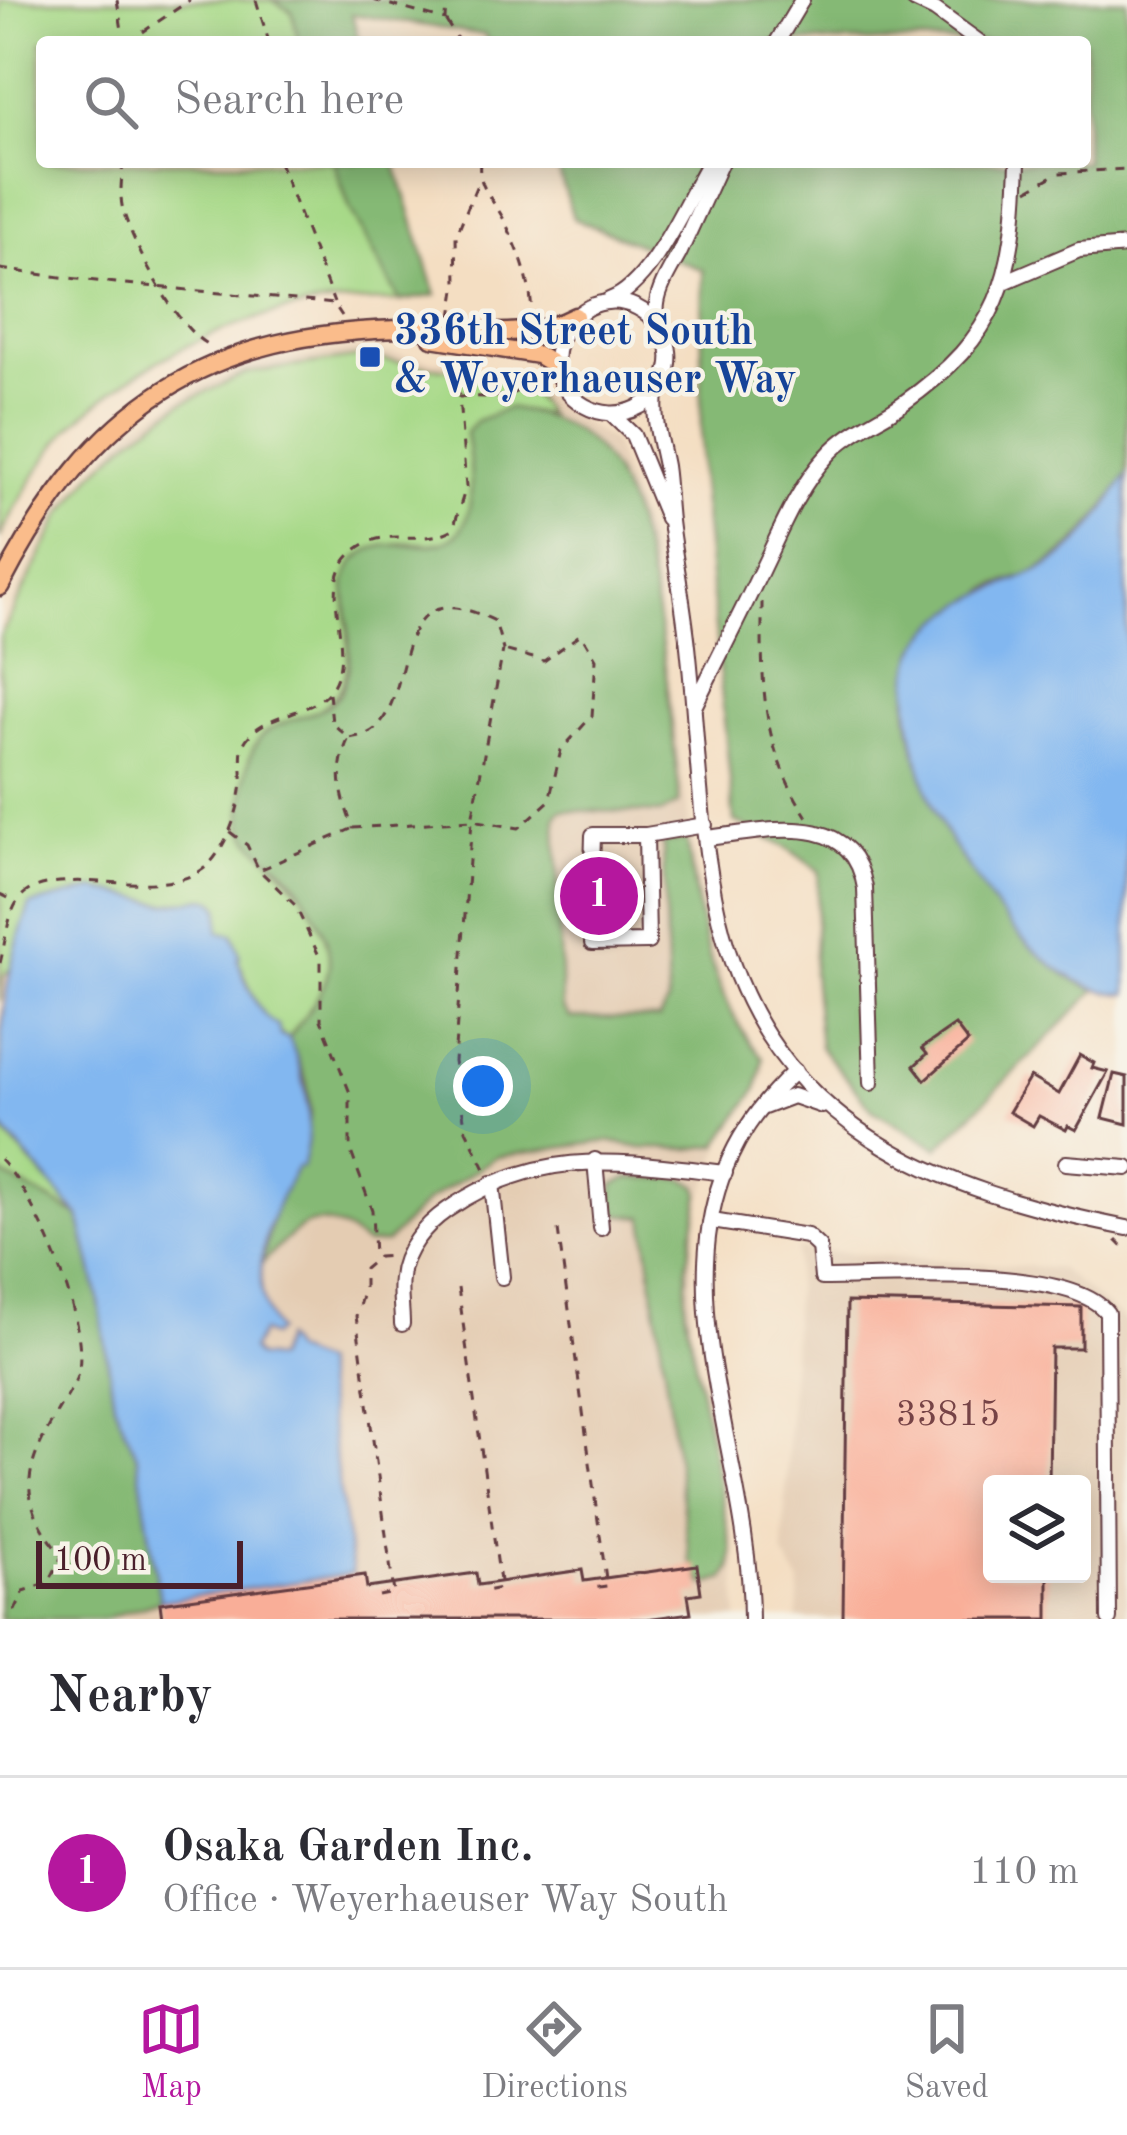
<!DOCTYPE html>
<meta charset="utf-8">
<style>
body{margin:0;font-family:"Old Standard TT",serif;background:#f2f2f3;color:#2b2b33}
.controls{position:absolute;right:36px;bottom:36px;display:grid;overflow:hidden;border-radius:12px;box-shadow:0 6px 30px #0003}
.controls button{width:108px;height:108px;display:grid;place-items:center;padding:0;border:0;border-bottom:3px solid #e1e1e2;background:#fff;color:#2b2b33;font:60px sans-serif}
.scale{position:absolute;left:36px;bottom:30px;width:207px;box-sizing:border-box;padding-left:12px;border:6px solid #4a1f2b;border-top:0;font-size:33px;line-height:42px;white-space:nowrap;color:#4a1f2b;-webkit-text-stroke:9px #f7f3e8;paint-order:stroke}
.you{position:absolute;left:483px;top:1086px;width:42px;height:42px;margin:-30px;border:9px solid #fff;border-radius:50%;background:#1a73e8;box-shadow:0 0 0 18px #1a73e833}
.badge{display:grid;place-items:center;width:78px;height:78px;border-radius:50%;background:#b5179e;color:#fff;font-size:39px;font-weight:700}
.pin{position:absolute;translate:-50% -50%;border:6px solid #fff;box-shadow:0 3px 12px #0006}
.list{margin:0;padding:0;list-style:none}
h2{display:flex;justify-content:space-between;align-items:center;height:156px;margin:0;padding:0 48px;font-size:51px}
h2 small{font-size:39px;font-weight:400;color:#7c7c81}
.list li{display:grid;grid-template-columns:78px 1fr auto;gap:36px;align-items:center;box-sizing:border-box;height:192px;padding:0 48px;border-top:3px solid #e1e1e2}
.list b{display:block;font-size:45px;white-space:nowrap}
.list p{margin:0;font-size:39px;white-space:nowrap;color:#7c7c81}
.list em{font-size:39px;font-style:normal;color:#7c7c81}
.icon{flex:none;width:66px;height:66px;fill:none;stroke:currentColor;stroke-width:2;stroke-linecap:round;stroke-linejoin:round}
.map{position:relative;flex:none;width:1127px;height:1619px;overflow:hidden}
.search{position:absolute;background:#fff;box-shadow:0 6px 30px #0003;left:36px;right:36px;top:36px;height:132px;display:flex;align-items:center;gap:30px;box-sizing:border-box;padding:0 42px;border-radius:12px;color:#7c7c81;font-size:45px}
.sheet{height:348px;background:#fff}
nav{display:flex;justify-content:space-around;align-items:center;box-sizing:border-box;height:168px;border-top:3px solid #e1e1e2;background:#fff;font-size:33px;color:#7c7c81}
nav a{display:grid;justify-items:center;gap:6px}
nav .on{color:#b5179e}
.map>svg:first-child{display:block}
.built{fill:#e4ccb2;fill-rule:evenodd}
.green{fill:#a7d988;stroke:#787c5a;stroke-width:3}
.forest{fill:#85b974;stroke:#686c50;stroke-width:3}
.water{fill:#82b7f0;stroke:#666b8e;stroke-width:3}
.building{fill:#f9ae98}
.lines{fill:none;stroke-linecap:round;stroke-linejoin:round}
.minor-casing{stroke:#643c42;stroke-width:18}
.major-casing{stroke:#643c42;stroke-width:21}
.path{stroke:#643c42;stroke-width:3;stroke-dasharray:9 9;stroke-linecap:butt}
.minor{stroke:#fff;stroke-width:14}
.major{stroke:#fabc8b;stroke-width:16}
.transit-dot{fill:#1a4fb4;stroke:#f7f3e8;stroke-width:4.5}
.labels{text-anchor:middle;dominant-baseline:central;stroke-width:9;stroke-linejoin:round;paint-order:stroke}
.number-label{font-size:36px;fill:#764346}
.transit-label{font-size:42px;font-weight:bold;fill:#164399;stroke:#f7f3e8;text-anchor:start}
</style>
<div class="map">
<svg width="1127" height="1619" viewBox="0 0 1127 1619">
<rect width="100%" height="100%" fill="#f7f3e8"/>
<filter id="ink" filterUnits="userSpaceOnUse"><feTurbulence type="fractalNoise" baseFrequency=".00833" numOctaves="2"/><feDisplacementMap in="SourceGraphic" scale="24" xChannelSelector="R" yChannelSelector="G"/><feConvolveMatrix kernelMatrix="1 2 1 2 8 2 1 2 1" color-interpolation-filters="sRGB"/></filter>
<filter id="wash" filterUnits="userSpaceOnUse"><feTurbulence type="fractalNoise" baseFrequency=".004" numOctaves="4" result="noise"/><feDisplacementMap in="SourceGraphic" scale="48" xChannelSelector="R" yChannelSelector="G"/><feGaussianBlur stdDeviation="2.7" result="paint"/><feColorMatrix in="noise" values="0 0 0 0 0 0 0 0 0 0 0 0 0 0 0 0 0 1.4 0 .05"/><feComposite in="paint" operator="in"/></filter>
<g filter="url(#wash)">
<rect width="100%" height="100%" fill="#f4dec2"/>
<g class="built">
<path d="M361 349 519 373 555 404 612 442 649 544 703 919 730 1001 766 1072 733 1115 704 1193 693 1249 691 1326 735 1553 738 1619H0V629L58 508 134 426 202 385 258 363Z"/>
<path d="M797 1249 1060 1269 1127 1322V1619H797L800 1583 783 1553ZM992 1484H1082V1574H992Z"/>
</g>
<g class="green">
<path d="M0 0H272L292 12 299 42H42V162H334L350 209 400 301C379 301 357 301 335 303 239 312 139 360 70 428 49 449 13 510 0 538Z"/>
<path d="M360 357 506 377 531 392 548 415 509 408 467 433C471 463 484 531 445 544 431 548 412 539 398 544 380 551 361 572 345 583 347 659 367 702 279 726L244 830C279 874 356 925 323 991 314 1008 300 1023 289 1038 258 1027 251 983 236 957 232 950 221 940 219 932 215 916 220 910 205 898L167 904 95 889 3 976 0 1001V637L61 516 92 475 131 439 180 404 247 373Z"/>
<path d="M0 1125 3 1131 79 1216 0 1173Z"/>
</g>
<g class="forest">
<path d="M272 0H1127V475C1097 518 1081 547 1034 572 1019 581 996 581 984 593 974 603 914 676 910 686 897 723 943 835 967 866 1003 912 1039 969 1096 990L938 1148 872 1109 820 1047 813 973 819 871 789 849 734 821 700 473 703 270 573 218 556 162H1085V42H487L485 35 352 14 359 42H299L292 12Z"/>
<path d="M334 162H395L436 295 400 301 350 209Z"/>
<path d="M509 408C538 413 561 420 585 438 658 496 667 699 679 789V803L662 813 561 810 556 817 562 1008 570 1018 659 1019 668 1002 663 843 687 840C698 917 709 998 763 1058L757 1089 718 1145 690 1149 641 1148 608 1141 496 1157 425 1203 386 1243 365 1244C315 1204 300 1224 262 1264L276 1202 297 1167 311 1114 307 1082 289 1038C320 994 346 970 316 916 308 901 298 882 285 871 268 855 241 842 242 815 243 792 245 753 262 736 288 711 338 721 347 675 353 647 346 612 345 583 369 489 498 625 466 433L476 421Z"/>
<path d="M0 1173 79 1216 98 1295 114 1403 137 1456 160 1601 103 1619H0Z"/>
<path d="M628 1178 683 1179 697 1185 700 1194 687 1265 685 1310 732 1551 731 1568 725 1579 704 1585 690 1560 644 1217 617 1214 612 1197 614 1184Z"/>
</g>
<g class="water">
<path d="M1127 475V994C1071 994 1013 936 984 891 972 870 955 852 944 830 922 786 896 699 915 653 922 636 938 622 952 612 988 585 1032 581 1065 554 1092 533 1108 503 1127 475Z"/>
<path d="M95 889 167 904 205 898 214 900 220 907 219 932 233 934 240 955 238 961C247 983 256 1014 278 1026L280 1035 289 1038C307 1083 316 1120 302 1167H297C268 1216 243 1279 277 1331L271 1336 261 1332 251 1350 257 1357 275 1359 283 1339 293 1352 321 1363 352 1574 160 1601 137 1456 114 1403 98 1295 79 1216 0 1125C0 1043 0 981 30 905Z"/>
</g>
<g id="blocks">
<g class="building">
<path d="M578 878 593 883 601 878H620L619 913H577Z"/>
<path d="M955 1025 968 1042 925 1080 914 1066 927 1054 922 1048Z"/>
<path d="M1080 1055 1094 1063 1092 1068 1108 1072 1076 1130 1068 1126 1066 1130 1039 1116 1033 1126 1009 1112 1030 1077 1059 1094Z"/>
<path d="M1114 1074 1127 1077V1124L1103 1118Z"/>
<path d="M847 1302 1081 1307V1348H1051L1049 1484H992V1574H1048V1619H843Z"/>
<path d="M697 1565 701 1593 688 1595 691 1613 646 1619H162L160 1603 365 1575 367 1588 476 1573 478 1585 582 1570 584 1581Z"/>
</g>
</g>
</g>
<g filter="url(#ink)">
<use href="#blocks" fill-opacity="0" stroke="#643c42" stroke-width="3"/>
<g class="lines">
<defs>
<g id="minor">
<path d="M914 0 935 10 979 42"/>
<path d="M777 42 802 0"/>
<path d="M1004 282 1079 250 1127 246"/>
<path d="M609 300C652 285 685 202 709 162"/>
<path d="M660 326C594 253 512 363 585 406 601 415 620 416 637 408 662 396 676 366 666 339 662 327 655 318 657 304 659 287 671 269 679 254 693 223 707 193 721 162"/>
<path d="M656 394C653 421 660 440 665 466 668 487 668 508 671 529 677 572 685 613 689 656 698 743 699 833 719 918 769 1128 938 1191 1127 1228"/>
<path d="M611 414 633 435 667 518"/>
<path d="M694 707C717 660 741 614 763 567 781 530 798 487 827 456 848 432 876 422 902 404 1001 335 1014 278 1018 162"/>
<path d="M706 838C766 832 852 807 865 888L871 1083"/>
<path d="M592 872 593 835H646L705 825"/>
<path d="M592 943 648 942 646 835"/>
<path d="M764 1107 793 1096 822 1106"/>
<path d="M595 1160 601 1228"/>
<path d="M1066 1163 1127 1168"/>
<path d="M492 1183 502 1277"/>
<path d="M712 1221 807 1236 819 1247 822 1278C884 1278 1070 1264 1107 1313L1109 1619"/>
<path d="M402 1324C402 1309 399 1293 401 1278 403 1251 425 1225 447 1210 540 1146 619 1161 725 1173"/>
<path d="M751 1619C751 1430 624 1228 795 1071"/>
</g>
<g id="major">
<path d="M432 338 538 355 551 363 560 377"/>
<path d="M0 587C94 405 206 330 413 329 466 329 527 342 575 316"/>
</g>
</defs>
<use href="#minor" class="minor-casing"/>
<use href="#major" class="major-casing"/>
<g class="path">
<path d="M117 0 124 42"/>
<path d="M256 0 269 42"/>
<path d="M373 0 445 20 446 0"/>
<path d="M446 21 459 42"/>
<path d="M128 42 190 0"/>
<path d="M123 162C122 177 119 196 123 210 133 245 179 334 211 346"/>
<path d="M279 162 334 303"/>
<path d="M480 162C477 188 494 199 505 222 520 252 531 282 532 315"/>
<path d="M1028 190 1058 173 1127 169"/>
<path d="M0 269C111 285 223 292 334 304L342 316"/>
<path d="M452 317 457 282 456 236 478 182"/>
<path d="M450 358 459 395"/>
<path d="M762 602C762 685 760 744 807 817"/>
<path d="M329 693 332 723 349 738C358 736 368 735 375 729 419 687 386 568 495 621L503 650 472 820 454 1062 466 1130 486 1171"/>
<path d="M348 740C334 771 341 796 353 828L472 820 519 828 549 801 561 750 592 716 596 659 581 634 544 661 504 650"/>
<path d="M230 832 247 845 259 870 295 905 321 960V1020L350 1093V1149L372 1210 374 1258"/>
<path d="M262 869 351 829"/>
<path d="M0 894 15 901"/>
<path d="M0 963C5 945 7 918 17 902 45 856 165 908 209 864 228 844 241 806 242 779 243 763 237 749 249 736 274 707 323 718 337 677 351 638 319 585 351 554 384 522 419 549 453 529L466 487 459 397C487 395 521 405 532 372"/>
<path d="M0 1159C35 1194 91 1324 78 1373 74 1387 63 1401 56 1414 22 1474 18 1500 62 1556L49 1582 24 1591 11 1619"/>
<path d="M558 1230 607 1586 592 1588"/>
<path d="M1116 1240 1127 1251"/>
<path d="M458 1288 501 1588 485 1591"/>
<path d="M379 1596 394 1593 356 1316 364 1289V1269L378 1257 392 1256"/>
</g>
<use href="#minor" class="minor"/>
<use href="#major" class="major"/>
</g>
</g>
<rect class="transit-dot" x="358" y="345" width="24" height="24" rx="6"/>
<g class="labels">
<g class="number-label">
<text x="948" y="1416">33815</text>
</g>
<g class="transit-label">
<text x="394" y="333">336th Street South<tspan x="394" dy="48">&amp; Weyerhaeuser Way</tspan></text>
</g>
</g>
</svg>
<div class="controls">
<button><svg class="icon" aria-label="layers" viewBox="0 0 24 24"><path d="M12 4l9 5-9 5-9-5zM3 14l9 5 9-5"/></svg></button>
</div>
<div class="scale">100 m</div>
<div class="you"></div>
<div class="pin badge" style="left:599px;top:896px">1</div>
<div class="search"><svg class="icon" aria-label="search" viewBox="0 0 24 24"><circle cx="10" cy="10" r="6"/><path d="M15 15l6 6"/></svg>Search here</div>
</div>
<section class="sheet">
<h2>Nearby<small></small></h2>
<ul class="list">
<li><span class="badge">1</span><div><b>Osaka Garden Inc.</b><p>Office · Weyerhaeuser Way South</p></div><em>110 m</em></li>
</ul>
</section>
<nav>
<a class="on"><svg class="icon" aria-label="map" viewBox="0 0 24 24"><path d="M3 6l6-2 6 2 6-2v14l-6 2-6-2-6 2zM9 4v14M15 6v14"/></svg>Map</a>
<a><svg class="icon" aria-label="directions" viewBox="0 0 24 24"><path d="M12 3l9 9-9 9-9-9zM9 14v-3h6M13 9l2 2-2 2"/></svg>Directions</a>
<a><svg class="icon" aria-label="saved" viewBox="0 0 24 24"><path d="M7 4h10v16l-5-4-5 4z"/></svg>Saved</a>
</nav>
